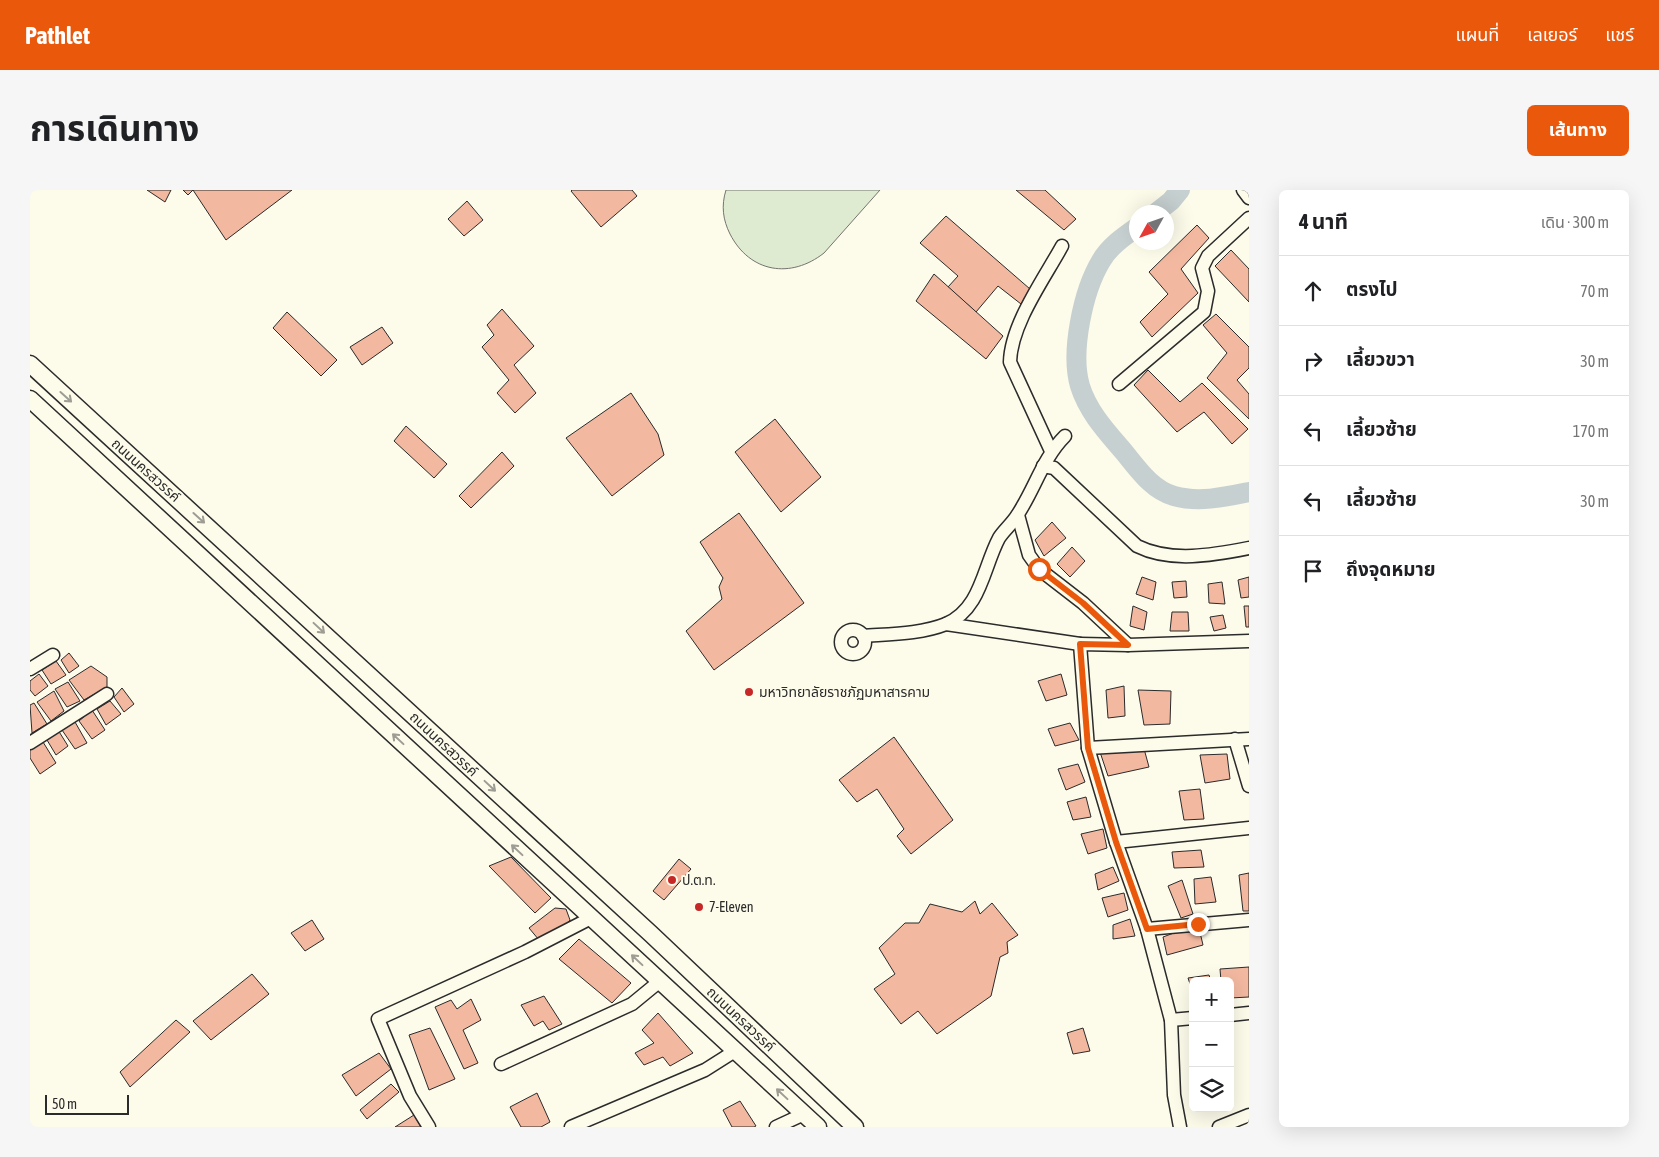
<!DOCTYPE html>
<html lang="th">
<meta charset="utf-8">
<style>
body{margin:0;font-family:"Asap Condensed","Noto Sans Thai",sans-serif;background:#f6f6f6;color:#202124}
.controls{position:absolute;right:15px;bottom:15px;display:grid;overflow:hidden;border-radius:8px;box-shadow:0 5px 20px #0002}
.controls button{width:45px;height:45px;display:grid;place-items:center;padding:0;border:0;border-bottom:1px solid #e0e0e0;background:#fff;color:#202124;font:25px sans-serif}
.compass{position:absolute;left:1099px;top:15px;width:45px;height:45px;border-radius:50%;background:#fff;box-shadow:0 5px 20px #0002;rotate:230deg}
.scale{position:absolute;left:15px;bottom:12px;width:84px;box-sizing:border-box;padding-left:5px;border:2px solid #2b2b2b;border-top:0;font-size:14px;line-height:18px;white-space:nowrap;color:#2b2b2b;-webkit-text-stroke:4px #fdfbea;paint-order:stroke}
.stop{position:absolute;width:15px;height:15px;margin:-11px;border:4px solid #ea580c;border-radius:50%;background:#fff}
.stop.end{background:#ea580c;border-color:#fff;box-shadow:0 1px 5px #0008}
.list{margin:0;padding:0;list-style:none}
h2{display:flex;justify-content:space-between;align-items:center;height:65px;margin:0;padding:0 20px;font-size:21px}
h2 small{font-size:16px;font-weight:400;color:#757577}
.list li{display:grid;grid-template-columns:32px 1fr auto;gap:15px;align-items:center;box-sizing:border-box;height:70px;padding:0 20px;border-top:1px solid #e0e0e0}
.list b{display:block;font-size:19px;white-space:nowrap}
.list em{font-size:16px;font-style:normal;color:#757577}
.icon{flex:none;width:28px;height:28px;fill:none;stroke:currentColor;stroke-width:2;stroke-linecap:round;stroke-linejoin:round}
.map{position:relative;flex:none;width:1219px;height:937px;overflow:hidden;border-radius:8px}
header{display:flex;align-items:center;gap:30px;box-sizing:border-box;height:70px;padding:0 25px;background:#ea580c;color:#fff}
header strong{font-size:24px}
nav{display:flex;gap:28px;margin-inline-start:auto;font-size:18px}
.intro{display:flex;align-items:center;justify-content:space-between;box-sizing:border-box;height:120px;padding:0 30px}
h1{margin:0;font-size:35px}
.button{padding:12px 22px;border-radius:8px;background:#ea580c;color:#fff;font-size:18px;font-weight:700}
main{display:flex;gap:30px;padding:0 30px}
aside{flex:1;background:#fff;border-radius:8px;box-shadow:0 5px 20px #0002}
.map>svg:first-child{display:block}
.green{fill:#deebd1;stroke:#74746e}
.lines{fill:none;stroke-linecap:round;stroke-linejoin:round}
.river{stroke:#c7d0d0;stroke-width:20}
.building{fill:#f2b8a0;stroke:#2b2b2b}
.minor-casing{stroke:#2b2b2b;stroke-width:15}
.major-casing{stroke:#2b2b2b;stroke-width:19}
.minor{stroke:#fdfbea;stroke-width:12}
.major{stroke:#fdfbea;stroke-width:16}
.oneway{stroke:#9e9d94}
.route{stroke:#ea580c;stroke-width:6}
.poi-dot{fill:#c62828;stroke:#fdfbea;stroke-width:2}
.labels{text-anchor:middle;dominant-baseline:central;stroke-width:4;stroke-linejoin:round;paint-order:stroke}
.street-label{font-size:14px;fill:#2b2b2b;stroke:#fdfbea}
.poi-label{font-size:14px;fill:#2b2b2b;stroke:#fdfbea;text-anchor:start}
</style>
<header>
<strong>Pathlet</strong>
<nav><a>แผนที่</a><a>เลเยอร์</a><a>แชร์</a></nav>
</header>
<div class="intro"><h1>การเดินทาง</h1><a class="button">เส้นทาง</a></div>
<main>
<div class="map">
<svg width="1219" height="937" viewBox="0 0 1219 937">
<rect width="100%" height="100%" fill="#fdfbea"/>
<path class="green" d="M696 0H850L794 63C761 89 720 83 700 44 693 30 691 16 696 0Z"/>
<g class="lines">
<g class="river">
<path d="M1127 22 1141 11 1150 0"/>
<path d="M1106 38C1093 47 1079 57 1071 71 1053 101 1040 162 1050 196 1058 222 1077 242 1094 262 1108 279 1122 300 1144 306 1169 313 1195 307 1219 302"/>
</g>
</g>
<g class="building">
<path d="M117 0H141L135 12Z"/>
<path d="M153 0H262L196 50 163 0 158 5Z"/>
<path d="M542 0H602L607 6 571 37 541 1Z"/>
<path d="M986 0H1015L1046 29 1034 40Z"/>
<path d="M437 11 453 30 434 46 418 29Z"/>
<path d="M916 26 1000 99 991 114 968 96 946 122 918 97 928 86 890 53Z"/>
<path d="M1167 35 1179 48 1151 79 1168 103 1122 147 1110 132 1138 104 1119 82Z"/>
<path d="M1201 60 1219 79V112L1185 76Z"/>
<path d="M904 84 973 146 956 169 886 111Z"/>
<path d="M472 119 504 156 484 175 506 203 485 223 467 203 479 190 452 157 464 145 457 135Z"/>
<path d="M257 122 307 170 291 186 243 138Z"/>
<path d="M1186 124 1219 157V178L1207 190 1219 204V229L1177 188 1197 163 1173 135Z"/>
<path d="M352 137 363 153 332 175 320 157Z"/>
<path d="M1118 180 1150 212 1172 193 1218 239 1202 254 1174 222 1147 242 1104 195Z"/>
<path d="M601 203 628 244 634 265 582 306 536 248Z"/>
<path d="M745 229 791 287 751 322 705 262Z"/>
<path d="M376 236 417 274 404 288 364 251Z"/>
<path d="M472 262 484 276 441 318 429 306Z"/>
<path d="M709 323 774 413 684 480 656 441 692 409 689 397 693 388 670 352Z"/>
<path d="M1022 332 1036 348 1014 366 1005 350Z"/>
<path d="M1042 357 1055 371 1040 387 1027 374Z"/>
<path d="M1112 387 1126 392 1123 410 1106 404Z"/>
<path d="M1219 387V407L1211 408 1208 390Z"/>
<path d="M1156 391 1157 407 1144 408 1142 392Z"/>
<path d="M1192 392 1195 414 1179 413 1178 394Z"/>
<path d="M1103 416 1117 422 1114 440 1100 436Z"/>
<path d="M1214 416H1219V437H1216Z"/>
<path d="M1142 422H1158L1159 441H1140Z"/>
<path d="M1193 425 1196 438 1184 441 1180 427Z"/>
<path d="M39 463 49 476 39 483 31 470Z"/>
<path d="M26 471 36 485 21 494 12 480Z"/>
<path d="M61 476 77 487V497L54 510 39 490Z"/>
<path d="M9 484 18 496 5 506 0 500V491Z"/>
<path d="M1031 484 1037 505 1016 511 1008 491Z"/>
<path d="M38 492 50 511 37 517 25 499Z"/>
<path d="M1094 496 1095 526 1078 528 1076 500Z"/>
<path d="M92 498 104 514 94 522 84 507Z"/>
<path d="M1108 500 1141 501 1140 534 1114 535Z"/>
<path d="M24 501 34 521 21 531 7 512Z"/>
<path d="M80 511 91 524 76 535 67 519Z"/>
<path d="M4 513 17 534 2 543 0 515Z"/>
<path d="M62 520 75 540 62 549 49 531Z"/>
<path d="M45 532 57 553 45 559 32 540Z"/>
<path d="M1040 533 1049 550 1025 556 1018 539Z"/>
<path d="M28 540 38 556 26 565 17 550Z"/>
<path d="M864 547 923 630 881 664 867 646 874 639 847 599 827 612 809 590Z"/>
<path d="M13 552 26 573 10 584 0 568V560Z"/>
<path d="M1113 555 1119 577 1078 586 1070 562Z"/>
<path d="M1197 564 1200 589 1175 593 1170 565Z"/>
<path d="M1048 574 1055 592 1036 600 1028 579Z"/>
<path d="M1170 599 1174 629 1154 630 1149 601Z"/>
<path d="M1056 607 1061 627 1043 630 1037 612Z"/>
<path d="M1073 639 1077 658 1058 664 1051 644Z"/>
<path d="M1171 660 1174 677 1144 678 1142 662Z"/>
<path d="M481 667 521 708 505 723 459 676Z"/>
<path d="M649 669 661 679 634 710 623 701Z"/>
<path d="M1083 677 1089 691 1068 700 1065 684Z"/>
<path d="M1219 683V721H1213L1209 685Z"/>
<path d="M1181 687 1186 712 1165 714 1164 689Z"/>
<path d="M1152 690 1163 724 1151 728 1138 696Z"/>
<path d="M1094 703 1098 720 1078 727 1072 708Z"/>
<path d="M945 711 950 724 962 713 988 745 977 752 978 763 970 767 961 806 907 844 888 821 871 834 844 799 865 784 849 758 875 733H889L900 714 932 722Z"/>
<path d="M525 718 536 719 540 730 529 743 509 750 499 738Z"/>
<path d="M1100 729 1105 746 1083 749V735Z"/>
<path d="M282 730 294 749 275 761 261 743Z"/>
<path d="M1168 734 1173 755 1137 765 1133 747Z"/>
<path d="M549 749 601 793 582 813 529 769Z"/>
<path d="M1219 777V807L1200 808V791H1191L1190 779Z"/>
<path d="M222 784 239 804 181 850 163 831Z"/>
<path d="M1179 785 1181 791H1163V803L1158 788Z"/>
<path d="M514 806 532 834 519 840 513 831 504 836 491 815Z"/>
<path d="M441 809 451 830 433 840 448 873 434 879 405 817 421 810 427 819Z"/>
<path d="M628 823 663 863 640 876 633 867 614 875 605 863 624 853 612 840Z"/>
<path d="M146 830 160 842 100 897 90 882Z"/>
<path d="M400 838 425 889 399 900 379 845Z"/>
<path d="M1053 838 1060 861 1043 864 1037 843Z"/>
<path d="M349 863 361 879 326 906 312 885Z"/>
<path d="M361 894 369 902 337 929 330 920Z"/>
<path d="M507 903 520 932 511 937H491L480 917Z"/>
<path d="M710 911 726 936 724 937H702L693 920Z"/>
<path d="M384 925 391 937H365Z"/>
</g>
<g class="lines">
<defs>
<g id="minor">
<path d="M1213 0 1219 8"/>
<path d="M1089 194 1174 122 1178 101 1172 78 1178 66 1219 28"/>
<path d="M1021 261 980 172C981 134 1014 89 1032 56"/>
<path d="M1013 276 1024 278 1107 356C1141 373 1183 365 1219 358"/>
<path d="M988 325 999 365 1009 379 1053 413 1098 455"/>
<path d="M916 434 1050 454"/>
<circle cx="823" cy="452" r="12"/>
<path d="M833 446C860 444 891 444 916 434 951 419 953 378 969 348 974 340 983 333 988 324 1005 298 1013 268 1035 246"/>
<path d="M0 479 23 465"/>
<path d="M1205 549 1219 596"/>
<path d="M0 553 77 504"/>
<path d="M1058 558 1219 549"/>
<path d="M1086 652 1219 638"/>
<path d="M1117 739 1219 730"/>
<path d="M1200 825 1219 823"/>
<path d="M1141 830 1163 828"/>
<path d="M471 874 602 814 630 791"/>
<path d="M399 937 380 906 348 829 495 762 561 728"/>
<path d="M541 937 675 880 705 861"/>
<path d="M746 937 774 924"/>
<path d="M1150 937 1144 905 1141 830 1117 739 1086 652 1058 558 1050 454 1098 455 1219 451"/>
<path d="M1189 937 1219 925"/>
</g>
<g id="major">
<path d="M0 174 621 744 825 937"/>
<path d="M0 209 788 937"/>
</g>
</defs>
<use href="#minor" class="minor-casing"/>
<use href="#major" class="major-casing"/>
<use href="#minor" class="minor"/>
<use href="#major" class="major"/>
</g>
<defs><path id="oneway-shaft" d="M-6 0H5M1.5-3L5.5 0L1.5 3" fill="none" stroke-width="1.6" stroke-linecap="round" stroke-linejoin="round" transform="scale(1.25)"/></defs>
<g class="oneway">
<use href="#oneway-shaft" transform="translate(36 207) rotate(42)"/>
<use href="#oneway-shaft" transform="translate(169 328) rotate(42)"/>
<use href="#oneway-shaft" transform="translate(289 438) rotate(43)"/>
<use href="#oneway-shaft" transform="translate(368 549) rotate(-137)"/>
<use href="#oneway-shaft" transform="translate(460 596) rotate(43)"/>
<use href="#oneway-shaft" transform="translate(487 660) rotate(-137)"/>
<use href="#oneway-shaft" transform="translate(607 770) rotate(-137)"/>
<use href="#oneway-shaft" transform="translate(752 904) rotate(-137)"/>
</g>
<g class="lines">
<path class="route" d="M1009 379 1053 413 1098 455 1050 454 1058 558 1086 652 1117 739 1168 734"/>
</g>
<g class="poi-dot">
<circle cx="719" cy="502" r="5"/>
<circle cx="642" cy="690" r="5"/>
<circle cx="669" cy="717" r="5"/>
</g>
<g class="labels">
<g class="street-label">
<text transform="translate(116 280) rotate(42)">ถนนนครสวรรค์</text>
<text transform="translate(414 554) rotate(43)">ถนนนครสวรรค์</text>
<text transform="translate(711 829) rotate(43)">ถนนนครสวรรค์</text>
</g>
<g class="poi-label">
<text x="729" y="502">มหาวิทยาลัยราชภัฏมหาสารคาม</text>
<text x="652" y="690">ป.ต.ท.</text>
<text x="679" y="717">7-Eleven</text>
</g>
</g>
</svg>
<div class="controls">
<button>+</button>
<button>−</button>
<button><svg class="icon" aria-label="layers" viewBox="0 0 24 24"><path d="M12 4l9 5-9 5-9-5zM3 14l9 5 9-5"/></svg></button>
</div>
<svg class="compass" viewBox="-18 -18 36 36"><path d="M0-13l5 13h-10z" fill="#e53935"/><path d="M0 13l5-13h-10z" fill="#757577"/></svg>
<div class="scale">50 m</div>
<div class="stop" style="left:1009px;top:379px"></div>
<div class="stop end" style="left:1168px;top:734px"></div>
</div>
<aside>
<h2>4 นาที<small>เดิน · 300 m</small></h2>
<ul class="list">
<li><svg class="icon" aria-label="ahead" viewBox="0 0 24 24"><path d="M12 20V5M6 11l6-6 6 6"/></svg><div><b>ตรงไป</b></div><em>70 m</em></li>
<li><svg class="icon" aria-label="right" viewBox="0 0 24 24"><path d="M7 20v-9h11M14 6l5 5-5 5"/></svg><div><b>เลี้ยวขวา</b></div><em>30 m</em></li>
<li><svg class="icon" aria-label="left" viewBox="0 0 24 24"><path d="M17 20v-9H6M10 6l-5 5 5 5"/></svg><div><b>เลี้ยวซ้าย</b></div><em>170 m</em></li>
<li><svg class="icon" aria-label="left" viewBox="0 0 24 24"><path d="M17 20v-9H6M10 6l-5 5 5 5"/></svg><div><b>เลี้ยวซ้าย</b></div><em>30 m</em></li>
<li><svg class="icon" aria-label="arrive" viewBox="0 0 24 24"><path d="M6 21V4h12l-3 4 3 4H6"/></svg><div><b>ถึงจุดหมาย</b></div></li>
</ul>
</aside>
</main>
